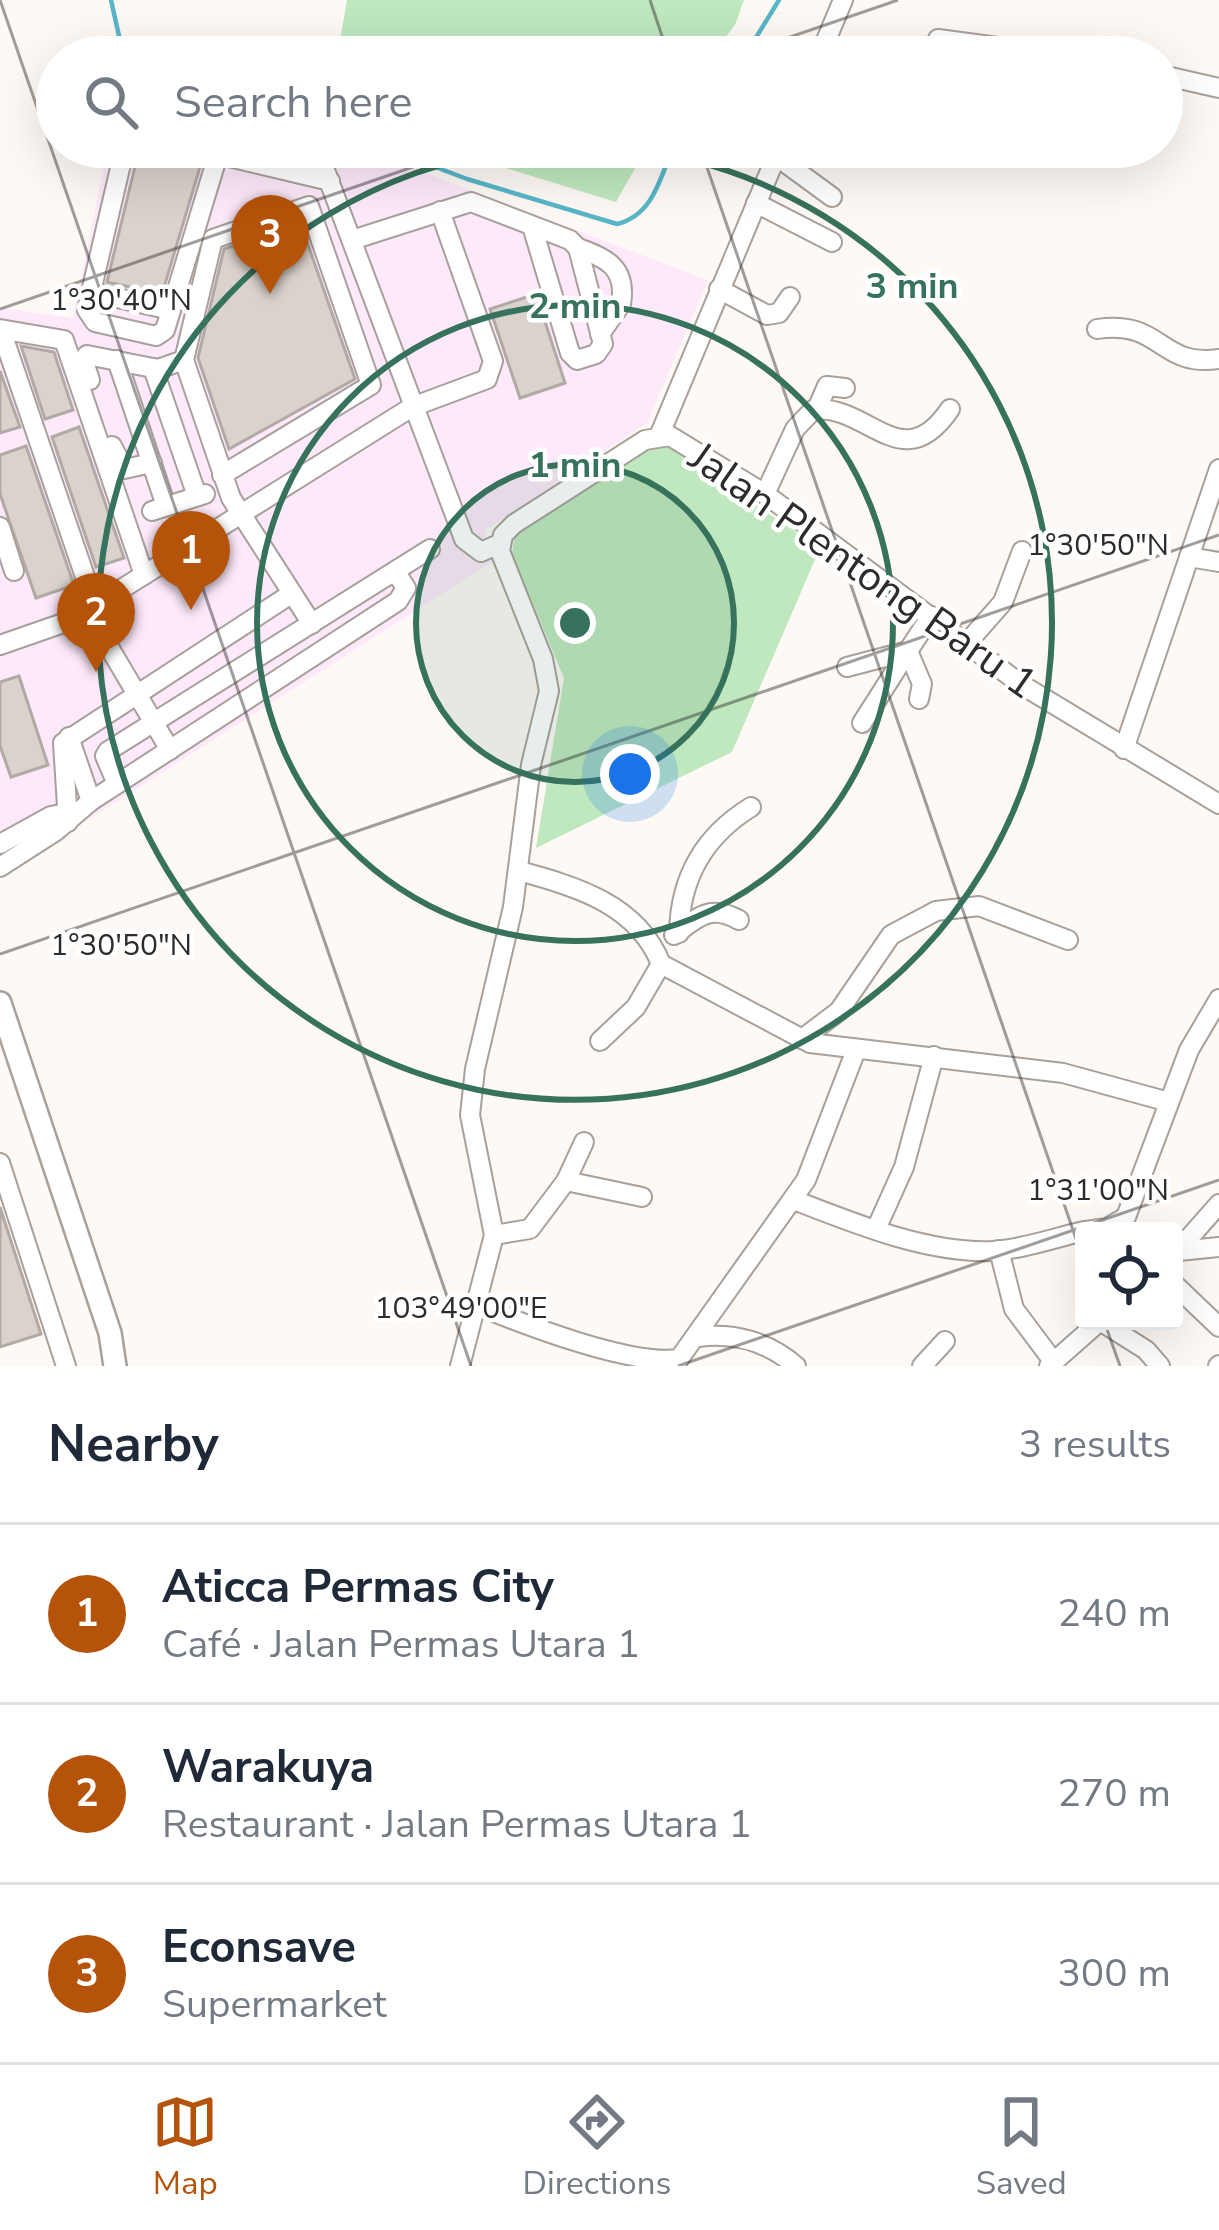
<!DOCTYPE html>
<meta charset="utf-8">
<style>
body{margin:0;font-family:"Nunito Sans",sans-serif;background:#f6f6f7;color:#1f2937}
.controls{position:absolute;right:36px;bottom:36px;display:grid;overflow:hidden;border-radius:12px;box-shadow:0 12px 48px #0002}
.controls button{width:108px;height:108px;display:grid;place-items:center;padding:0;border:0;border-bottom:3px solid #e0e1e3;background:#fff;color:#1f2937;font:60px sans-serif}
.you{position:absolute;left:630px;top:774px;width:42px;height:42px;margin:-30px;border:9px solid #fff;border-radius:50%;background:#1a73e8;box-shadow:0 0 0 18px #1a73e833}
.badge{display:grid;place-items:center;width:78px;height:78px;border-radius:50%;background:#b45309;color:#fff;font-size:39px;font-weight:700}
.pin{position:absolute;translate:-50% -99px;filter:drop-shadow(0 3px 6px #0008)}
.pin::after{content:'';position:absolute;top:63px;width:42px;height:36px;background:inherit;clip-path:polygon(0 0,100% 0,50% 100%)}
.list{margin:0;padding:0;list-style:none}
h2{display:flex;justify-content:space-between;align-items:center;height:156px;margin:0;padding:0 48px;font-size:51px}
h2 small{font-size:39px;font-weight:400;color:#747a83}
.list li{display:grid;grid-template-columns:78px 1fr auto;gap:36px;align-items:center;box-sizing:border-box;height:180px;padding:0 48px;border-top:3px solid #e0e1e3}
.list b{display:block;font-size:45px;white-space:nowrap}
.list p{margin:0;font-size:39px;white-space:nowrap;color:#747a83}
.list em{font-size:39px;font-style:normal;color:#747a83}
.icon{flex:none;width:66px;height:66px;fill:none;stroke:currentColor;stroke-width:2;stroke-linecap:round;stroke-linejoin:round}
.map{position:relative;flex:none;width:1219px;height:1366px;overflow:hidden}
.search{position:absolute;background:#fff;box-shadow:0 12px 48px #0002;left:36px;right:36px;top:36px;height:132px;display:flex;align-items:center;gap:30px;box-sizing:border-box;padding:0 42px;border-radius:66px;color:#747a83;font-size:45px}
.sheet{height:696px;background:#fff}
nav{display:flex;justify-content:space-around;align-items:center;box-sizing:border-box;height:168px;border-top:3px solid #e0e1e3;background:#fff;font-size:33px;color:#747a83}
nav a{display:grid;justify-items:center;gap:6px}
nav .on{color:#b45309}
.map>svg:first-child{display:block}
.commercial{fill:#fde9fa}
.green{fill:#bfe8be}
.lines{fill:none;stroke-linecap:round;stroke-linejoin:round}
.stream{stroke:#58b6c8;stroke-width:4.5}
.building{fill:#dad2cc;stroke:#b1aaa4;stroke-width:3}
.minor-casing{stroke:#a8a09b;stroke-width:22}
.major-casing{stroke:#a8a09b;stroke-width:26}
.minor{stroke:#fff;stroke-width:18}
.major{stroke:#fff;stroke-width:21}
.ticks{fill:none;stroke:#2e2b29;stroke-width:3;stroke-opacity:0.45}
.ring{fill:none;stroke:#37725c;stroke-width:6}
.labels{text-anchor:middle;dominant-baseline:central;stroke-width:9;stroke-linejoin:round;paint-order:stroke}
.street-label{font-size:42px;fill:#2e2b29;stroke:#fff}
.ticks-label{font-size:30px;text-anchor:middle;fill:#2e2b29;stroke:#fff;stroke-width:9;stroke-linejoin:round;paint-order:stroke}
.centre{fill:#37725c;stroke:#fff;stroke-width:6}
.ring-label{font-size:36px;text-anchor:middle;font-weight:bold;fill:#37725c;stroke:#fff;stroke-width:9;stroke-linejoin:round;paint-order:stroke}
</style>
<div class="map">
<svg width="1219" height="1366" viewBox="0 0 1219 1366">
<rect width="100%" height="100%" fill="#fef9f5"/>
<path class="commercial" d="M108 147H357L708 280 647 423 484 531 492 562 0 876V308L73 318Z"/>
<g class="green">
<path d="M347 0H744L735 25 710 57H337Z"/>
<path d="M438 147H647L616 202Z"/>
<path d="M656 444 670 447 820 548 732 752 536 848 564 678 512 554 515 532Z"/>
</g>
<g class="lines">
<g class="stream">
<path d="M111 0 121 45 139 57"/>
<path d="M744 57 779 0"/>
<path d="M383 147 467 179 617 224C653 215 660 179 673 147"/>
</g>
</g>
<g class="building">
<path d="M139 150 200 167 162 294 107 282Z"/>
<path d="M285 229 291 244 306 239 355 379 229 449 198 358 224 249Z"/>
<path d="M536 294 565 383 520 398 490 309Z"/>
<path d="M21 346 54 352 73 410 45 419Z"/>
<path d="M0 371 20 427 0 433Z"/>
<path d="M79 427 124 558 96 567 52 437Z"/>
<path d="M26 446 74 585 36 598 0 494V455Z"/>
<path d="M19 676 48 765 11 777 0 746V682Z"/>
<path d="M0 1207 41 1334 0 1347Z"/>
</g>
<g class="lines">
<defs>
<g id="minor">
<path d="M938 39 1075 57"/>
<path d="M819 57 843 0"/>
<path d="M1162 75 1219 88"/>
<path d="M187 147 330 181"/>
<path d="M317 149 464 539 481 552 499 544"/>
<path d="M776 156 832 197"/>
<path d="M946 156 950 147"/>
<path d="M756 203 832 242"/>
<path d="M352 240 471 202 570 240 578 248 603 344 596 354 577 360 570 353 532 226"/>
<path d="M578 248C607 258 627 268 621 304L600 334"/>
<path d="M719 289 767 315 779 313 790 297"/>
<path d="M91 292 171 310 165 330 156 336 95 322 87 310Z"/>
<path d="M91 292 125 147"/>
<path d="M171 310 217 158"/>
<path d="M0 329 64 340 144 575"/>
<path d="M1097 329C1162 319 1159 368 1219 359"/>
<path d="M1 330 95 606"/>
<path d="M117 360 166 506"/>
<path d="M153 368 197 496"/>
<path d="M90 380 83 359 87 355 158 369 184 360"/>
<path d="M817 409 827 386 845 388"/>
<path d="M660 434 780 147"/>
<path d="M112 446 124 469 152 463"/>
<path d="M222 475 371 385 309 206 213 239 184 360 231 498 312 624"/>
<path d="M765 494 795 429 813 410C868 403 902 480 950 409"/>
<path d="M152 511 205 494"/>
<path d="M0 527 14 571"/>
<path d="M1189 557 1219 562"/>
<path d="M87 610 170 750"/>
<path d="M967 643 1003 602 1022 551"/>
<path d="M0 645 72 620 412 407 487 379 493 361 440 211"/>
<path d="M908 651 922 684 919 699"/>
<path d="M847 667 908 651 931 616"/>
<path d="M862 723 908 651"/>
<path d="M69 737 91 801"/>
<path d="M1124 749 1219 469"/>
<path d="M117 784 105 756 108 751 430 549"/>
<path d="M68 822 63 743 291 594"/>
<path d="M0 844 51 816 76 811"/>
<path d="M0 867 56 831 91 801 398 601 406 588 395 571"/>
<path d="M519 871C576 886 638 905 661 964"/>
<path d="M679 933C680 878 704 836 751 807"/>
<path d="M674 935C698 917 710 904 739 920"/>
<path d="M661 964 810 1043 1063 1073 1169 1102"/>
<path d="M802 1039 839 1011 891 935 936 911 979 906 1068 940"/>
<path d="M600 1041 636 1007 661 964"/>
<path d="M0 1163 66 1366"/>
<path d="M566 1181 584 1142"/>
<path d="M794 1200C853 1223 928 1254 993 1251 1023 1249 1054 1238 1084 1231"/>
<path d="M877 1227 904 1167 934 1056"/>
<path d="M1086 1231 1107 1228 1126 1217 1189 1050 1219 999"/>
<path d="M494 1235 530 1229 566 1181 642 1197"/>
<path d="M999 1250 1014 1309 1053 1361"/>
<path d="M1179 1251 1219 1247"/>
<path d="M1174 1255 1219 1204"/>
<path d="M1174 1284 1219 1327"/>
<path d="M478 1306C526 1325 631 1366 679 1359L806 1180 856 1050"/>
<path d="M1100 1321 1146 1350 1160 1366"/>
<path d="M698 1337C734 1332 768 1342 796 1366"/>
<path d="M460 1366 494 1235 470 1115 475 1069 513 907 531 765 549 691 543 659 500 551 503 535 514 524 645 440 670 436 765 494 1022 685 1219 804"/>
<path d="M922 1366 945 1341"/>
<path d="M1049 1366 1100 1321"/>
<path d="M1218 1366 1219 1365"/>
</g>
<path id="major" d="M0 1003 110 1333 115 1366"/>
</defs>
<use href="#minor" class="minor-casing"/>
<use href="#major" class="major-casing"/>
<use href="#minor" class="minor"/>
<use href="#major" class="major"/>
</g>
<path class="ticks" d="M0 0 471 1366M650 0 669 57M732 57 898 0M700 147 1084 1262M0 309 471 147M0 954 1219 535M1104 1321 1120 1366M678 1366 1219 1180"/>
<circle cx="575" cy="623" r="159" fill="#37725c" fill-opacity=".12"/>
<g class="ring">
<circle cx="575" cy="623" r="159"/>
<circle cx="575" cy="623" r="318"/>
<path d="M608 147A477 477 0 1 1 542 147"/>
</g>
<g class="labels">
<g class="street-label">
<text transform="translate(863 571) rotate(35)">Jalan Plentong Baru 1</text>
</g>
</g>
<g class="ticks-label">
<text x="121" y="310">1°30'40"N</text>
<text x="1098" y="555">1°30'50"N</text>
<text x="121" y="955">1°30'50"N</text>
<text x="1098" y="1200">1°31'00"N</text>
<text x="461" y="1318">103°49'00"E</text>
</g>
<circle cx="575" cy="623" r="18" class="centre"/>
<g class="ring-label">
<text x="912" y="298">3 min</text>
<text x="575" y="318">2 min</text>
<text x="575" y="477">1 min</text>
</g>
</svg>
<div class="controls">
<button><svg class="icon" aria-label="locate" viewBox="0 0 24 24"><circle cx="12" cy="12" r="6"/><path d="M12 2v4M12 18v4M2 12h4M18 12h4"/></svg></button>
</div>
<div class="you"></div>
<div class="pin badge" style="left:191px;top:610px">1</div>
<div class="pin badge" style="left:96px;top:672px">2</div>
<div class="pin badge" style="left:270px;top:294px">3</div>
<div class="search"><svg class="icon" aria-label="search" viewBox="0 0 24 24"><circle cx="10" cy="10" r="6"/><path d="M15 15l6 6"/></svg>Search here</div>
</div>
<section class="sheet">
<h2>Nearby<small>3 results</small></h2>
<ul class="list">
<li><span class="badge">1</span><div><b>Aticca Permas City</b><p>Café · Jalan Permas Utara 1</p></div><em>240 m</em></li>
<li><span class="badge">2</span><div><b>Warakuya</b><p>Restaurant · Jalan Permas Utara 1</p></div><em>270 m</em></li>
<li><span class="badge">3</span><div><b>Econsave</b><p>Supermarket</p></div><em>300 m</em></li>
</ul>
</section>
<nav>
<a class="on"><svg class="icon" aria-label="map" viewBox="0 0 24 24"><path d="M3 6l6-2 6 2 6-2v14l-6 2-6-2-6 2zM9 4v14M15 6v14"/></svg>Map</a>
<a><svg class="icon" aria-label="directions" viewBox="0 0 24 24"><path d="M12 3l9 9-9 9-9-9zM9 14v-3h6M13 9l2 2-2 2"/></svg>Directions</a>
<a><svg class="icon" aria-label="saved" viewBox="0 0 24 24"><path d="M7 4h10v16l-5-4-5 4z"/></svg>Saved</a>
</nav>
